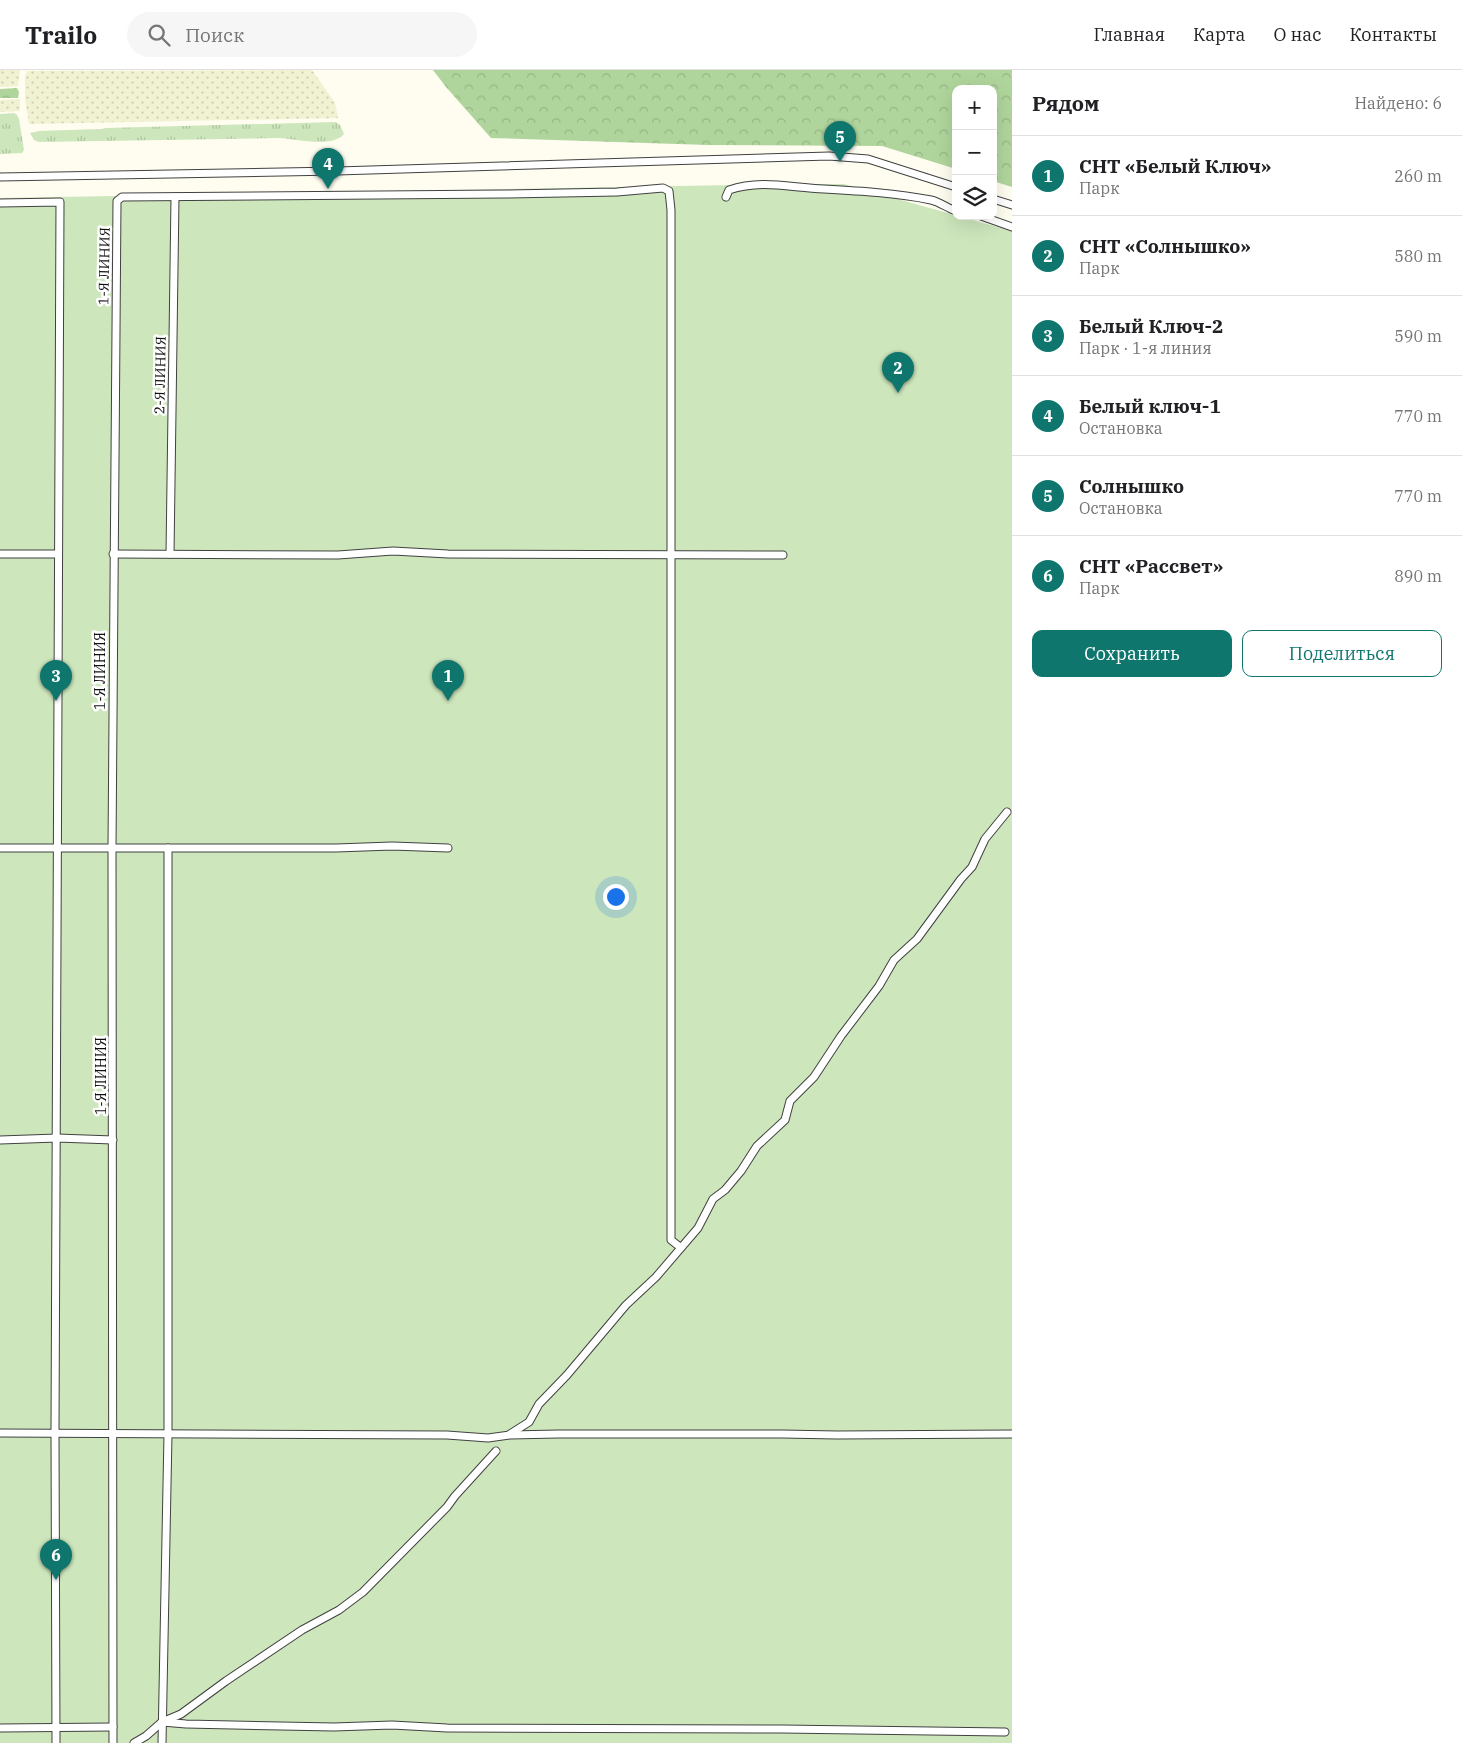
<!DOCTYPE html>
<html lang="ru">
<meta charset="utf-8">
<style>
body{margin:0;font-family:"IBM Plex Serif",serif;background:#f6f6f6;color:#202124}
.controls{position:absolute;right:15px;top:15px;display:grid;overflow:hidden;border-radius:10px;box-shadow:0 5px 20px #0002}
.controls button{width:45px;height:45px;display:grid;place-items:center;padding:0;border:0;border-bottom:1px solid #e0e0e0;background:#fff;color:#202124;font:25px sans-serif}
.you{position:absolute;left:615px;top:826px;width:18px;height:18px;margin:-12px;border:4px solid #fff;border-radius:50%;background:#1a73e8;box-shadow:0 0 0 8px #1a73e833}
.badge{display:grid;place-items:center;width:32px;height:32px;border-radius:50%;background:#0f766e;color:#fff;font-size:16px;font-weight:700}
.pin{position:absolute;translate:-50% -41px;filter:drop-shadow(0 1px 2px #0008)}
.pin::after{content:'';position:absolute;top:26px;width:18px;height:15px;background:inherit;clip-path:polygon(0 0,100% 0,50% 100%)}
.list{margin:0;padding:0;list-style:none}
h2{display:flex;justify-content:space-between;align-items:center;height:65px;margin:0;padding:0 20px;font-size:21px}
h2 small{font-size:16px;font-weight:400;color:#757577}
.list li{display:grid;grid-template-columns:32px 1fr auto;gap:15px;align-items:center;box-sizing:border-box;height:80px;padding:0 20px;border-top:1px solid #e0e0e0}
.list b{display:block;font-size:19px;white-space:nowrap}
.list p{margin:0;font-size:16px;white-space:nowrap;color:#757577}
.list em{font-size:16px;font-style:normal;color:#757577}
.actions{display:flex;gap:10px;padding:15px 20px}
.actions a{flex:1;padding:11px 0;border:1px solid #0f766e;border-radius:10px;text-align:center;font-size:18px;color:#0f766e}
.actions .main{background:#0f766e;color:#fff}
.icon{flex:none;width:28px;height:28px;fill:none;stroke:currentColor;stroke-width:2;stroke-linecap:round;stroke-linejoin:round}
.map{position:relative;flex:none;width:1012px;height:1673px;overflow:hidden}
header{display:flex;align-items:center;gap:30px;box-sizing:border-box;height:70px;padding:0 25px;background:#fff;border-bottom:1px solid #e0e0e0}
header strong{font-size:24px}
nav{display:flex;gap:28px;margin-inline-start:auto;font-size:18px}
.search{width:350px;height:45px;background:#f6f6f6;display:flex;align-items:center;gap:12px;box-sizing:border-box;padding:0 18px;border-radius:28px;color:#757577;font-size:19px}
main{display:flex}
aside{flex:1;background:#fff}
.map>svg:first-child{display:block}
.farmland{fill:url(#farmland-dots)}
.grass{fill:url(#grass-tufts)}
.forest{fill:url(#forest-crowns)}
.garden{fill:#cde6bc}
.lines{fill:none;stroke-linecap:round;stroke-linejoin:round}
.minor-casing{stroke:#414141;stroke-width:9}
.minor{stroke:#fff;stroke-width:7}
.labels{text-anchor:middle;dominant-baseline:central;stroke-width:5;stroke-linejoin:round;paint-order:stroke}
.street-label{font-size:14px;fill:#0e0e0e;stroke:#fff}
</style>
<header>
<strong>Trailo</strong>
<div class="search"><svg class="icon" aria-label="search" viewBox="0 0 24 24"><circle cx="10" cy="10" r="6"/><path d="M15 15l6 6"/></svg>Поиск</div>
<nav><a>Главная</a><a>Карта</a><a>О нас</a><a>Контакты</a></nav>
</header>
<main>
<div class="map">
<svg width="1012" height="1673" viewBox="0 0 1012 1673">
<defs>
<pattern id="farmland-dots" width="8" height="8" patternUnits="userSpaceOnUse" patternTransform="scale(1.25)"><rect width="8" height="8" fill="#f1f2d2"/><path d="M2 2h.1M6 6h.1" fill="none" stroke="#cdceb3" stroke-width="1.8" stroke-linecap="round"/></pattern>
<pattern id="grass-tufts" width="24" height="20" patternUnits="userSpaceOnUse" patternTransform="scale(1.25)"><rect width="24" height="20" fill="#cde6bc"/><path d="M3 7l-1-3M5 7V3M7 7l1-3M15 17l-1-3M17 17v-4M19 17l1-3" fill="none" stroke="#afc4a0"/></pattern>
<pattern id="forest-crowns" width="20" height="18" patternUnits="userSpaceOnUse" patternTransform="scale(1.25)"><rect width="20" height="18" fill="#b0d59c"/><path d="M2 6a3 3 0 1 1 6 0M12 15a3 3 0 1 1 6 0" fill="none" stroke="#96b685"/></pattern>
</defs>
<rect width="100%" height="100%" fill="#fefdf0"/>
<g class="farmland">
<path d="M0 0H20L18 16 0 17Z"/>
<path d="M312 0 335 33 338 48 29 54 25 30V7L27 1Z"/>
<path d="M20 29V41L0 42V30Z"/>
</g>
<g class="grass">
<path d="M14 43 17 45 19 49 24 80 22 83 0 84V44Z"/>
<path d="M336 52 340 55 344 64C333 78 296 69 279 68L39 72 34 70 30 63 39 61 101 59 106 58Z"/>
</g>
<g class="forest">
<path d="M433 0H1012V117L993 111V19H956V99L882 76 708 75 491 68 446 17Z"/>
<path d="M17 18 19 22 18 28H0V19Z"/>
</g>
<path class="garden" d="M787 114H844L1012 161V1673H0V128Z"/>
<g class="lines">
<defs>
<g id="minor">
<path d="M0 107 337 101 829 86 868 89 956 117"/>
<path d="M726 127 729 120C762 109 791 118 824 119 860 121 896 123 931 130 940 132 947 138 956 141"/>
<path d="M993 129 1012 135"/>
<path d="M0 133 60 132 55 1363 56 1673"/>
<path d="M981 146 1012 157"/>
<path d="M0 484H58"/>
<path d="M113 484 338 485 393 481 448 484 783 485"/>
<path d="M170 484 175 127"/>
<path d="M0 778H336L392 776 448 778"/>
<path d="M0 1070 57 1068 113 1070"/>
<path d="M0 1363 447 1365 488 1368 510 1365 558 1364H782L837 1365 1012 1364"/>
<path d="M510 1364 529 1352 539 1334 567 1305 626 1235 656 1207 698 1158 713 1129 725 1120 741 1101 757 1076 785 1050 790 1031 814 1007 841 966 879 916 894 890 917 869 961 809 972 797 985 769 1007 742"/>
<path d="M162 1652 186 1654 334 1657 392 1655 447 1658 782 1659 1005 1662"/>
<path d="M0 1658 113 1657"/>
<path d="M113 1673 112 777 117 131 122 127 503 124 617 122 663 118 669 121 671 140V1170L680 1177"/>
<path d="M134 1673 146 1666 162 1652 181 1644 226 1611 302 1560 339 1540 363 1522 447 1437 455 1426 496 1381"/>
<path d="M162 1673 168 1364V778"/>
</g>
</defs>
<use href="#minor" class="minor-casing"/>
<use href="#minor" class="minor"/>
</g>
<g class="labels">
<g class="street-label">
<text transform="translate(104 196) rotate(-89)">1-Я ЛИНИЯ</text>
<text transform="translate(160 305) rotate(-89)">2-Я ЛИНИЯ</text>
<text transform="translate(100 601) rotate(-90)">1-Я ЛИНИЯ</text>
<text transform="translate(101 1006) rotate(-90)">1-Я ЛИНИЯ</text>
</g>
</g>
</svg>
<div class="controls">
<button>+</button>
<button>−</button>
<button><svg class="icon" aria-label="layers" viewBox="0 0 24 24"><path d="M12 4l9 5-9 5-9-5zM3 14l9 5 9-5"/></svg></button>
</div>
<div class="you"></div>
<div class="pin badge" style="left:448px;top:631px">1</div>
<div class="pin badge" style="left:898px;top:323px">2</div>
<div class="pin badge" style="left:56px;top:631px">3</div>
<div class="pin badge" style="left:328px;top:119px">4</div>
<div class="pin badge" style="left:840px;top:92px">5</div>
<div class="pin badge" style="left:56px;top:1510px">6</div>
</div>
<aside>
<h2>Рядом<small>Найдено: 6</small></h2>
<ul class="list">
<li><span class="badge">1</span><div><b>СНТ «Белый Ключ»</b><p>Парк</p></div><em>260 m</em></li>
<li><span class="badge">2</span><div><b>СНТ «Солнышко»</b><p>Парк</p></div><em>580 m</em></li>
<li><span class="badge">3</span><div><b>Белый Ключ-2</b><p>Парк · 1-я линия</p></div><em>590 m</em></li>
<li><span class="badge">4</span><div><b>Белый ключ-1</b><p>Остановка</p></div><em>770 m</em></li>
<li><span class="badge">5</span><div><b>Солнышко</b><p>Остановка</p></div><em>770 m</em></li>
<li><span class="badge">6</span><div><b>СНТ «Рассвет»</b><p>Парк</p></div><em>890 m</em></li>
</ul>
<div class="actions"><a class="main">Сохранить</a><a>Поделиться</a></div>
</aside>
</main>
